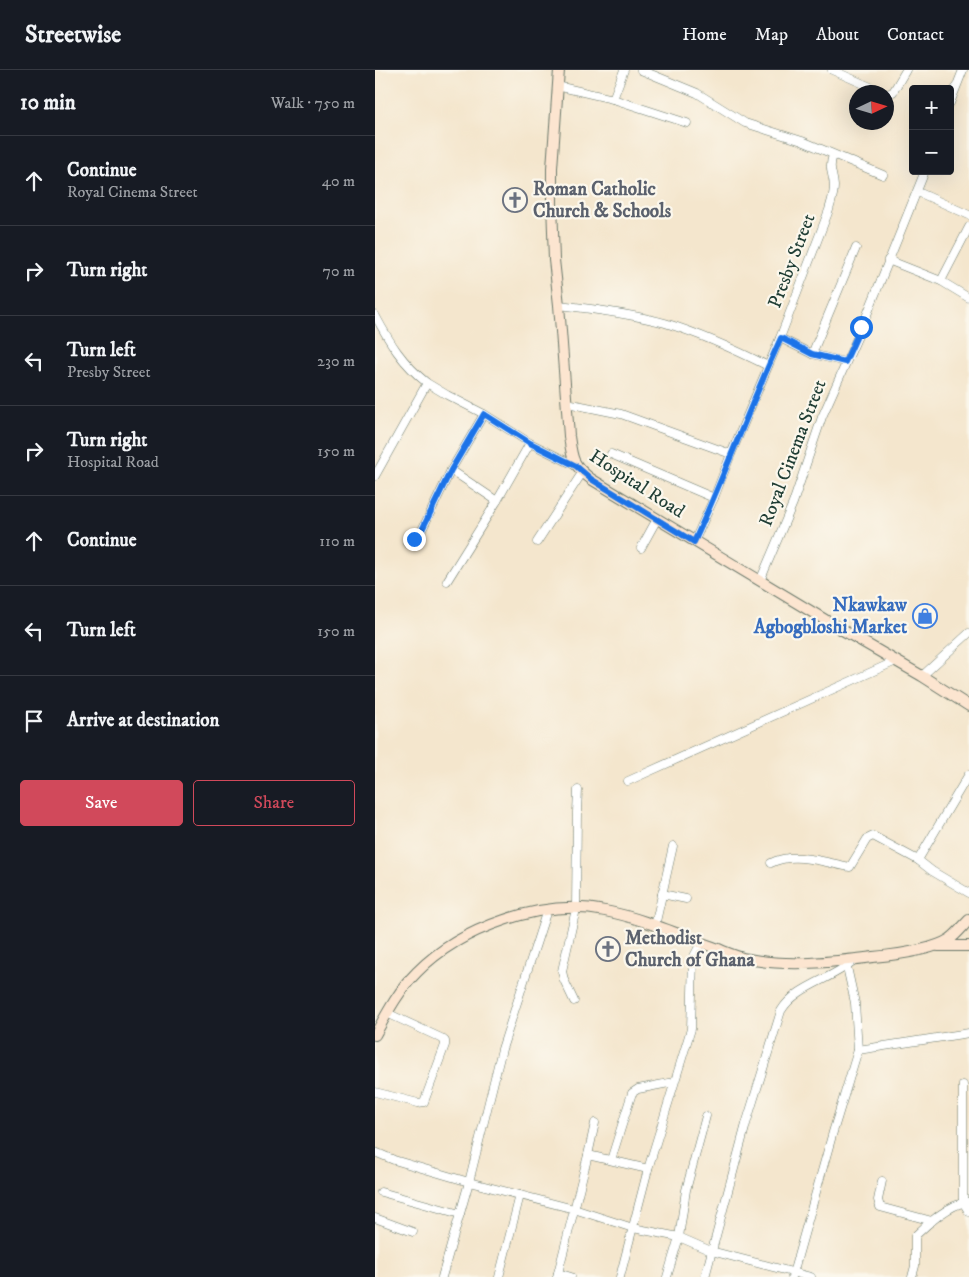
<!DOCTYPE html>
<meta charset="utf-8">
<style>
body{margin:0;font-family:"IM FELL DW Pica",serif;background:#242831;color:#f1f3f6}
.controls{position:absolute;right:15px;top:15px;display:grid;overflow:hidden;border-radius:5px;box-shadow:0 5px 20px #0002}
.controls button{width:45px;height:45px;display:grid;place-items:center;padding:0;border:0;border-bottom:1px solid #363941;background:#171b24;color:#f1f3f6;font:25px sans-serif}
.compass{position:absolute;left:474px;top:15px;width:45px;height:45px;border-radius:50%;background:#171b24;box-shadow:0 5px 20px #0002;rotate:86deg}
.stop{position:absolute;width:15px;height:15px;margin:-11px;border:4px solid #1a73e8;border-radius:50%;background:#fff}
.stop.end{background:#1a73e8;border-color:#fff;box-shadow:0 1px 5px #0008}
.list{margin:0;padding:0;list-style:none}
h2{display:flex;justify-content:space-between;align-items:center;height:65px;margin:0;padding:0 20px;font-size:21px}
h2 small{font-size:16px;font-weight:400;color:#9ea1a6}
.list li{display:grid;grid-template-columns:32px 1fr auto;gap:15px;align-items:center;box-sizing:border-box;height:90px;padding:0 20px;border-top:1px solid #363941}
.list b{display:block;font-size:19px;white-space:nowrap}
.list p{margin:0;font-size:16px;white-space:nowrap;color:#9ea1a6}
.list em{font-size:16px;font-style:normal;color:#9ea1a6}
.actions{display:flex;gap:10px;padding:15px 20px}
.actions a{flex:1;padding:11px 0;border:1px solid #d1495b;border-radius:5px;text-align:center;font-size:18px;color:#d1495b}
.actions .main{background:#d1495b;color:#fff}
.icon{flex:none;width:28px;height:28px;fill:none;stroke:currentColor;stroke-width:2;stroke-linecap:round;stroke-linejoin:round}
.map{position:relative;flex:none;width:594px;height:1207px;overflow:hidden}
header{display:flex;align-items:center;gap:30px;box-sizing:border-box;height:70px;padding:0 25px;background:#171b24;border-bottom:1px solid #363941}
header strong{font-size:24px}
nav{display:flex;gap:28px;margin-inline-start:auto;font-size:18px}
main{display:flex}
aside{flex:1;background:#171b24}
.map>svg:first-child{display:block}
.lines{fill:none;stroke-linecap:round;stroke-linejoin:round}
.street-casing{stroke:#6a786a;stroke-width:9}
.secondary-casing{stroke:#6a786a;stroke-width:12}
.street{stroke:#fff;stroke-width:8}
.secondary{stroke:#fce5d0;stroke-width:10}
.route{stroke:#1a73e8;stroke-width:6}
.labels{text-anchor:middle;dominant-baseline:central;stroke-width:4.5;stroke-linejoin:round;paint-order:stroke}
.worship-label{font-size:19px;font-weight:bold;fill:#5b616d;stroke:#fbf7ec;text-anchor:start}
.street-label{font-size:19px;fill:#1f3d34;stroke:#fbf7ec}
.shop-label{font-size:19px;font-weight:bold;fill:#366cbe;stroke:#fbf7ec;text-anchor:end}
</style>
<header>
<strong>Streetwise</strong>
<nav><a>Home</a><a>Map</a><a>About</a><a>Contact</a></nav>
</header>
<main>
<aside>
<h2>10 min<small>Walk · 750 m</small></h2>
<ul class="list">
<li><svg class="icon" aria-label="ahead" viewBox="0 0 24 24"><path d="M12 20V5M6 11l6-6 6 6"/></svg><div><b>Continue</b><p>Royal Cinema Street</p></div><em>40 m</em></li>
<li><svg class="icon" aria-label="right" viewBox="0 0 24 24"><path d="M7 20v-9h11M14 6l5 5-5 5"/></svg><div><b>Turn right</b></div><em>70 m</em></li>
<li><svg class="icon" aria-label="left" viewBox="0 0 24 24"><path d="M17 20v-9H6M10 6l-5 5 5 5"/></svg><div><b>Turn left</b><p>Presby Street</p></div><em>230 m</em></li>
<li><svg class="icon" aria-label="right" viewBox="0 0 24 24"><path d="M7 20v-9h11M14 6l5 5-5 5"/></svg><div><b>Turn right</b><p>Hospital Road</p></div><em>150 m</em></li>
<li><svg class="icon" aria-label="ahead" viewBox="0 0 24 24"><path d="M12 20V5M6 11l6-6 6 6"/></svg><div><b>Continue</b></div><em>110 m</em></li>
<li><svg class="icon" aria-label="left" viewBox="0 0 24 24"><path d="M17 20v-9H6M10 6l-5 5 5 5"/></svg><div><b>Turn left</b></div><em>150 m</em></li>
<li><svg class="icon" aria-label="arrive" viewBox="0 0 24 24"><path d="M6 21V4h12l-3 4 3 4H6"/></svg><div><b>Arrive at destination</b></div></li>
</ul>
<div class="actions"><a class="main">Save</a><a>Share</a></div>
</aside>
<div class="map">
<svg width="594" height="1207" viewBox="0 0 594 1207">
<rect width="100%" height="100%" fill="#fbf7ec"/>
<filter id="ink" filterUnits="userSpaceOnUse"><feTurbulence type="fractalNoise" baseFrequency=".02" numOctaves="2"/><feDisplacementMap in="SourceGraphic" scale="10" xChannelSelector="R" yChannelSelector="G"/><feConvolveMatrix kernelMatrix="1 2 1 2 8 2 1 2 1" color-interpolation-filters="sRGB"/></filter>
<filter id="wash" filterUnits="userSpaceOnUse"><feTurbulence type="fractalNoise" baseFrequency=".0096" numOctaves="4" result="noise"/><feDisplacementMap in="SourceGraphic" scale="20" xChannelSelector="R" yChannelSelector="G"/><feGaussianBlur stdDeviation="1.12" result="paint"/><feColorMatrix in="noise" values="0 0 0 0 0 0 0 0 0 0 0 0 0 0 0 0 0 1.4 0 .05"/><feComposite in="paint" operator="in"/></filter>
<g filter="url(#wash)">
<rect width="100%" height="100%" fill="#f4e6cd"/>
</g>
<g filter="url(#ink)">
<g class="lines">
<defs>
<g id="street">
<path d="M266 0 322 23 370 53 427 71 508 105"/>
<path d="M457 0 507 22"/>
<path d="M182 16 238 29 312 53"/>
<path d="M512 24 518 22 531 0"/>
<path d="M238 29 249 0"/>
<path d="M575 33 588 0"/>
<path d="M543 122 594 145"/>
<path d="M513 190 566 211 594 228"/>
<path d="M566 211 594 157"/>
<path d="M184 235C219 239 256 244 290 253 326 264 359 279 393 296"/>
<path d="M0 245C15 273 27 293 52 313"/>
<path d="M405 268 437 284 470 292"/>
<path d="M437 284 481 178"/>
<path d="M192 333 246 344 356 384"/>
<path d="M236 384 339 428"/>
<path d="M76 400 122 431"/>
<path d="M0 406 52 313 72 325 109 344 155 373 201 396"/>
<path d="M162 472 207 403"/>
<path d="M319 472 339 428 356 384 405 268 454 140C456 132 459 125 459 116 458 102 453 100 458 85"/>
<path d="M32 473 45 464 76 400 109 344"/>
<path d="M266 478 282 449"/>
<path d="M72 511 122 431 155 373"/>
<path d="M385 511 418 433 447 347 487 257 550 101"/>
<path d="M547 606 594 563"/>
<path d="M594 704 543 790 557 801 594 823"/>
<path d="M253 711 521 591"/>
<path d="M396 793C419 781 452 793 475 797L492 769 498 766 543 790"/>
<path d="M287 824 311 829"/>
<path d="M280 856 298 776"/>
<path d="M199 931 189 910 187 901 201 839 202 742 203 720"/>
<path d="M483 980 594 963"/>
<path d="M588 1015V1132L594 1142"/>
<path d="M0 1022 43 1033 49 1032 70 975V971L66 968 12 943"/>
<path d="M0 1082 19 1090 94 1112 199 1139 258 1158 304 1167 336 1181 436 1207"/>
<path d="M213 1085 273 1099"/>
<path d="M236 1090 257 1023 263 1019 299 1012"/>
<path d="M507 1111 503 1130 505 1137 557 1151"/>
<path d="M6 1122 85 1144"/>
<path d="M0 1148 38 1162"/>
<path d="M183 1203 196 1207"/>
<path d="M67 1207 94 1112 127 979 172 840"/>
<path d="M124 1207 145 1125"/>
<path d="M182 1207 213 1085 220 1053"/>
<path d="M245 1207 273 1099 316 959 318 888 326 873"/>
<path d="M292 1207 304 1167 311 1120 331 1046"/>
<path d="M330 1207 371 1054 406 941C421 915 460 909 480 889"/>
<path d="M417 1207 458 1062 483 980 480 933 472 897"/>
<path d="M537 1207 540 1196V1166C552 1154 575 1134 592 1132"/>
</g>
<g id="secondary">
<path d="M184 0 177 98V133L179 190 184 235 194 366C197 388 197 395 216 409L457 554 547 606 594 636"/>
<path d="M563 876H594"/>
<path d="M0 965C12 943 24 920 42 902 85 858 168 828 230 841 267 848 302 864 338 877 349 881 361 887 373 889 414 897 458 892 498 887 519 885 558 880 575 869 582 864 588 856 594 850"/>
</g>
</defs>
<use href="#street" class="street-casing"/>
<use href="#secondary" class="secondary-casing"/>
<use href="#street" class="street"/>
<use href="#secondary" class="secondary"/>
</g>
</g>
<g class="lines" filter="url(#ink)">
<path class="route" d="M39 469 45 464 76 400 109 344 155 373 201 396 216 409 319 472C350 405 375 335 406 268L437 284 470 292 486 257"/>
</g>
<defs>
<symbol id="church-ring" viewBox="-11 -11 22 22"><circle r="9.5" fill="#fbf7ec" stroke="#6b7280" stroke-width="1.5"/><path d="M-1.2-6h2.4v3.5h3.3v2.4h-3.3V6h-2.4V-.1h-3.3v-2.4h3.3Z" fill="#6b7280"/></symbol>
<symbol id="shop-ring" viewBox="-11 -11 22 22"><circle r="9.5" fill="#fbf7ec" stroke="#3f7fe0" stroke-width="1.5"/><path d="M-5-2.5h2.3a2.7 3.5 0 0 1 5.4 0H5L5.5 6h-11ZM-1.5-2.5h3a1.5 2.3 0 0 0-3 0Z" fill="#3f7fe0"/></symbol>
</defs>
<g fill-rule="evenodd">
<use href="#church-ring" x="126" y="116" width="28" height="28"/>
<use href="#shop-ring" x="536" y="532" width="28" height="28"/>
<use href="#church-ring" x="219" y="865" width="28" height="28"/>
</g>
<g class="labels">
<g class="worship-label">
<text x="158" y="119">Roman Catholic<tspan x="158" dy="22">Church &amp; Schools</tspan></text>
<text x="250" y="868">Methodist<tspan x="250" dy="22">Church of Ghana</tspan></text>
</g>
<g class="street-label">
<text transform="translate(417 191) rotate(-69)">Presby Street</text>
<text transform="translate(418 383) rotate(-69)">Royal Cinema Street</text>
<text transform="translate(262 414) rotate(33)">Hospital Road</text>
</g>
<g class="shop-label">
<text x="532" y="535">Nkawkaw<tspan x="532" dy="22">Agbogbloshi Market</tspan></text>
</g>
</g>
</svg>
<div class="controls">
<button>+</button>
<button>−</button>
</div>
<svg class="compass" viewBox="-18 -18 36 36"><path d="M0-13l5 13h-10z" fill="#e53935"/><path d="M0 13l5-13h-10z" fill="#9ea1a6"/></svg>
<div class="stop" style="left:486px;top:257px"></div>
<div class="stop end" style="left:39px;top:469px"></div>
</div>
</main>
